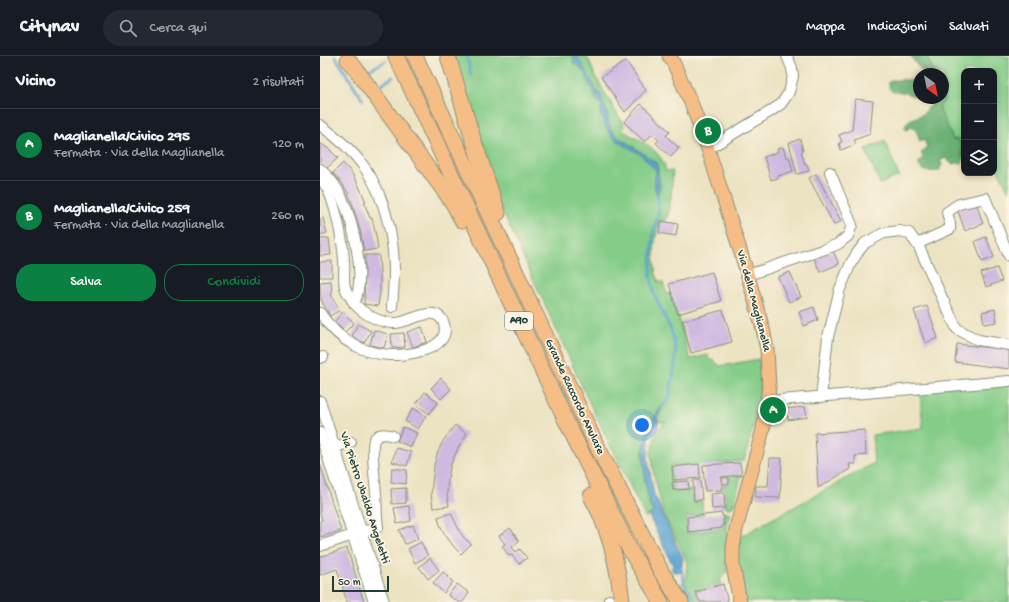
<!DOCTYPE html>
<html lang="it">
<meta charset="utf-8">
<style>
body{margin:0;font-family:"Gochi Hand",sans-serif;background:#242831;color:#f1f3f6}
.controls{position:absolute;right:12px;top:12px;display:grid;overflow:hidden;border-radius:8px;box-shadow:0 2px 6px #0003}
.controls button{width:36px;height:36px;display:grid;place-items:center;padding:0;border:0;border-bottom:1px solid #363941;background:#171b24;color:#f1f3f6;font:20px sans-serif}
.compass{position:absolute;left:593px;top:12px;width:36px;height:36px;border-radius:50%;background:#171b24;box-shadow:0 2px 6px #0003;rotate:147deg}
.scale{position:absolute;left:12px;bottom:10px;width:57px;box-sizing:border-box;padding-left:4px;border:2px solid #1f3d34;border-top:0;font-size:11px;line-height:14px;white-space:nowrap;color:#1f3d34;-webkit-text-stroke:3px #fcf5e5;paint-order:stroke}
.you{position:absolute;left:322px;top:369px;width:14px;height:14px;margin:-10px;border:3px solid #fff;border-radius:50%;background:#1a73e8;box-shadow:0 0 0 6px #1a73e833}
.badge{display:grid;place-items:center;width:26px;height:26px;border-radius:50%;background:#0b8043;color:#fff;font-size:13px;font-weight:700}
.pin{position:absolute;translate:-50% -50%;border:2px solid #fff;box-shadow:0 1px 4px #0006}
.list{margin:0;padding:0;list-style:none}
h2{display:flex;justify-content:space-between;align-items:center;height:52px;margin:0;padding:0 16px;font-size:17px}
h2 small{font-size:13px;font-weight:400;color:#9ea1a6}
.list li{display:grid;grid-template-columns:26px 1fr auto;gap:12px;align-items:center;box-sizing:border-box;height:72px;padding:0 16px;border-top:1px solid #363941}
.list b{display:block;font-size:15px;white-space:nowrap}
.list p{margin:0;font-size:13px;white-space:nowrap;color:#9ea1a6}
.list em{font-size:13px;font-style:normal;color:#9ea1a6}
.actions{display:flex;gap:8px;padding:12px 16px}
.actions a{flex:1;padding:9px 0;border:1px solid #0b8043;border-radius:16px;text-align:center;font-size:14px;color:#0b8043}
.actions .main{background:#0b8043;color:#fff}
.icon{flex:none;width:22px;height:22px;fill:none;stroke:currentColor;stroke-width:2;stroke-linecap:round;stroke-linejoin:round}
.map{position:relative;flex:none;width:689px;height:546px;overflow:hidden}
header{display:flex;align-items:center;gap:24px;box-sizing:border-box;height:56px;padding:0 20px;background:#171b24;border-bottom:1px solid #363941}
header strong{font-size:19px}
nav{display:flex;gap:22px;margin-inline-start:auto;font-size:14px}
.search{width:280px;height:36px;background:#242831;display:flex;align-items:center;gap:10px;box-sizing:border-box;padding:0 14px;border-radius:22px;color:#9ea1a6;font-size:15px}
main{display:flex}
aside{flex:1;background:#171b24}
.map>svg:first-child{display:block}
.green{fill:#84cc88;stroke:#52845e}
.forest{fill:#6bb074;stroke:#457654}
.water{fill:#5aa2d1;stroke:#3c7082}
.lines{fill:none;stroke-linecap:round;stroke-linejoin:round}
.stream{stroke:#5aa2d1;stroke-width:2.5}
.building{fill:#cfb9e1}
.minor-casing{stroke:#86907b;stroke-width:12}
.major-casing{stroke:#86907b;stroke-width:15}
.highway-casing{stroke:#86907b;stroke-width:17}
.minor{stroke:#fff;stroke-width:10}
.major{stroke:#f6be87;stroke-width:13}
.highway{stroke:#f6be87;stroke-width:15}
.labels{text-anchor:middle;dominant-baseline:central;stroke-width:3.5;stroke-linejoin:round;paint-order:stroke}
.shield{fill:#fcf5e5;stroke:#617469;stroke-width:1}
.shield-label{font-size:11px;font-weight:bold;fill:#1f3d34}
.street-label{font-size:12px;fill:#1f3d34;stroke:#fcf5e5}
</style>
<header>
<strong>Citynav</strong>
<div class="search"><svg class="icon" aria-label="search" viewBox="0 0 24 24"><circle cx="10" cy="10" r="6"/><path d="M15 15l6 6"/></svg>Cerca qui</div>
<nav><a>Mappa</a><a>Indicazioni</a><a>Salvati</a></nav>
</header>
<main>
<aside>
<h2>Vicino<small>2 risultati</small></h2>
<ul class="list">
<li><span class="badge">A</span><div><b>Maglianella/Civico 295</b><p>Fermata · Via della Maglianella</p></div><em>120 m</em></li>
<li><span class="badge">B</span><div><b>Maglianella/Civico 259</b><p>Fermata · Via della Maglianella</p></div><em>260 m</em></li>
</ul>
<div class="actions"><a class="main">Salva</a><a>Condividi</a></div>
</aside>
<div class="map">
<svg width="689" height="546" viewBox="0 0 689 546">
<rect width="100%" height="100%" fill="#fcf5e5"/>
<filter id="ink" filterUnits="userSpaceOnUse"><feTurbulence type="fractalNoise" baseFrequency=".025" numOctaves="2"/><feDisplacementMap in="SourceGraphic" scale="8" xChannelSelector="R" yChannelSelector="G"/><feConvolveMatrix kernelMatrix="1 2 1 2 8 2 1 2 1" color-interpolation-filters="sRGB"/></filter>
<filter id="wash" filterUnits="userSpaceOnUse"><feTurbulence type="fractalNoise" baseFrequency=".012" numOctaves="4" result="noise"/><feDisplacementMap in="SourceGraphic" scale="16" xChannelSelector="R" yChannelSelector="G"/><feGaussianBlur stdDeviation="0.9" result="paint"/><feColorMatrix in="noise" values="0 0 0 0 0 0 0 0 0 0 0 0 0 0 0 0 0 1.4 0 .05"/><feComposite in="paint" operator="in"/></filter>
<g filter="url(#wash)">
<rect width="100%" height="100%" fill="#ece3c2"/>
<g class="green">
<path d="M133 0H266L269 4 275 20 299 61 304 67 303 68 304 70 303 75C316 82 337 92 343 106 345 108 345 112 346 115H353L350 152 346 165 341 164C333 184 333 199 336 220H337L339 226H343L347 238H350L357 259H358L370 303 388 299 389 304H394L395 307H397L400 310 439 303C444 339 433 370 424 405L383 409 379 408 351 410 353 436 372 434 373 446 382 445 383 459 367 461 368 477 402 472V469H404V457H410C405 476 406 496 407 516L400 523 402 528 375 536 380 546H372L361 528 366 523 367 506 359 488V485H357L344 459 334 419 331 397 335 381 340 371 346 366H338C337 359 341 358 342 351H341L328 372 327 379 323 395 325 423 330 451 332 453 333 456 328 460 325 461 292 392 293 391 291 392 277 361H276L179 148Z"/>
<path d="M607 0H689V136L674 106V84L676 82 674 83V15H644V99H642L643 90 639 83H633L619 52 625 43 623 38V18H615Z"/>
<path d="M565 85 579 120 560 128 545 93Z"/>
<path d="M689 325V546H421L414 484 554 407 552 379 603 372 600 338V333Z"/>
<path d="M421 419 417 438 413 451 406 452 405 437 402 429 409 428V420Z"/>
</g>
<g class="forest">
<path d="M591 0H606L614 18H603V16L596 8Z"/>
<path d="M572 24C577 25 581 23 586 24 590 24 594 26 599 26V41C591 40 581 34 573 36 569 33 569 31 569 26Z"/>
<path d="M623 39 624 42 619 52 633 84 639 83 642 90V100L644 99 642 107H637L632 108 625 102 620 105 622 108 619 115C610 115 603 118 598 108L603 101 601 97 607 92 605 85 599 84C598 78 597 74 591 71L586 74 585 71C587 62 596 62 603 58 606 55 609 51 612 48L609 42H623Z"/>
</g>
<g class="water">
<path d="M252 0H258C260 8 266 13 269 21 273 27 276 33 279 38L281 39 282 44 287 57 288 65 291 73 298 81 324 98 337 108 338 115 340 131 337 140C334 132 335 121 336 114L320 98 299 86 293 81 286 72 283 62 280 59 281 53 282 51C281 47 278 45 275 42L276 39 270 30 265 18 260 11 253 7 254 1Z"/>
<path d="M341 351H342L341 354 337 361V366L330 380 329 385 328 403 334 439 337 444 342 457 363 502 361 516H353L351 513 353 510 329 460 333 456V453L330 451 325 424 323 396 329 370Z"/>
</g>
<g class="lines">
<g class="stream">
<path d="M15 0 43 44"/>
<path d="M147 0 151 19"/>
<path d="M45 16 66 5"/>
<path d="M56 32 73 21"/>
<path d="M337 137 339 154 333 178 331 210V222L334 238 351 274 356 294 355 308 349 343 341 352"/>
<path d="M361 512 363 519 364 526 375 546"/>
</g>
</g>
<g id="blocks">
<g class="building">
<path d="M306 5 326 34 305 56 281 21Z"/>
<path d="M535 43 553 45 550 78 534 84 536 88 521 94 519 87 522 86 519 79 532 74Z"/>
<path d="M321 48 350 76 346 80 359 92 351 101 336 87 339 84 332 78 325 86 304 66Z"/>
<path d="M480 83 483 95 481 96 485 108H487L489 115 477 118 469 87Z"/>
<path d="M0 87 10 94 18 102 7 112 0 106Z"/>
<path d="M463 91 466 101H469L473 115 458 120V122L451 124 444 101 458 96 457 93Z"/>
<path d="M23 107 31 116 38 128 46 146H44L50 162H52L56 180 58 193 44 195 40 174 32 147 28 137 21 126 13 117Z"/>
<path d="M496 118 521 165 514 169 489 122Z"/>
<path d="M656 146 663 168 645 175 637 152Z"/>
<path d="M3 162 7 177 0 179V163Z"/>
<path d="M341 165 358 168 356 180 339 177Z"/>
<path d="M666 181 674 201 662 206 655 185Z"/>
<path d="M9 182 11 199 0 200V183Z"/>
<path d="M513 195 519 208 500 216 494 202Z"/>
<path d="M45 199H59L60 216V236L58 250 44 248 45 211Z"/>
<path d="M12 205V221H0V206Z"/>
<path d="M677 212 682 225 666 231 661 217Z"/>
<path d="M392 216 401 245 358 258 349 228Z"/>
<path d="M470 216 481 241 469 246 458 221Z"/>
<path d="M11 225 12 241 20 254 10 260 1 244 0 226Z"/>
<path d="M607 250 618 282 605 287 594 254Z"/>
<path d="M494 251 498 264 484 270 479 256Z"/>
<path d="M675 253 677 266 664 268 662 256Z"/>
<path d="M403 254 412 286 371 297 362 265Z"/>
<path d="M23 256 34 267 25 276 14 266Z"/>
<path d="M38 268 51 275 44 287 32 280Z"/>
<path d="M102 271 107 286 93 291 87 276Z"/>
<path d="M54 274 68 278 64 292 50 289Z"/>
<path d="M84 277 85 291 72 292 71 278Z"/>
<path d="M637 288 689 294V313L635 306Z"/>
<path d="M121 322 131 333 121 343 111 332Z"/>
<path d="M105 336 118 346 109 358 96 348Z"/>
<path d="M485 351 487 361 468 364V360H466L465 353Z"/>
<path d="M93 352 106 360 98 373 85 365Z"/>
<path d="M135 369 147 378 138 392 131 408 128 421 127 439 129 450 113 452 111 438 114 410 117 398 123 385Z"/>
<path d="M83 371 97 377 91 391 77 385Z"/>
<path d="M545 374 546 399 535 400V408H529L530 413 498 432 495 377Z"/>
<path d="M76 392 91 396 87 410 72 406Z"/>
<path d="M450 402H462L460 442 435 441 436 430H448Z"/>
<path d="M420 407 422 419 401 421 402 434 385 435 383 409Z"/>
<path d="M0 408 21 475 0 481V465L2 464 0 458Z"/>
<path d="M379 408 380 422 353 424 352 411Z"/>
<path d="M72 412 87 414 86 428 71 426Z"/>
<path d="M402 422H409V428H403Z"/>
<path d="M373 424H380L382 444 374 445Z"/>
<path d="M368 425 369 433 353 434 352 426Z"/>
<path d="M86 432V447L72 448 71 433Z"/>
<path d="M404 437 405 452 392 453 391 438Z"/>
<path d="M89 450 91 465 77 468 74 452Z"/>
<path d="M131 457 140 476 145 483 151 488 141 498 134 491 124 477 120 469 118 461Z"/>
<path d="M402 457V460H404V464H403L404 469H402V472L368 476 367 461Z"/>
<path d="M93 469 98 483 85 488 79 474Z"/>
<path d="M190 472 199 485 192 491 196 496 200 493 207 502 199 508 192 499 189 500 182 490 185 488 179 480Z"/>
<path d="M101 486 108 500 95 507 88 493Z"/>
<path d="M27 492 44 546H27L17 513 0 519V501Z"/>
<path d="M110 502 119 514 108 523 99 511Z"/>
<path d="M123 516 133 526 124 537 113 527Z"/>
<path d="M137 528 149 537 143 546H138L128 539Z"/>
<path d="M403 528 408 546H380L375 536Z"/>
</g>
</g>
</g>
<g filter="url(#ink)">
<use href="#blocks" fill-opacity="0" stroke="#86907b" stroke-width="1"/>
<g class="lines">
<defs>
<g id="minor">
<path d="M0 69C38 96 57 121 68 166 72 182 74 199 74 215 74 227 73 239 72 251"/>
<path d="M388 93 451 55 461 48 468 38 470 33 473 20 472 12 467 0"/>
<path d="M0 113C9 121 17 131 22 142 33 166 47 222 34 247"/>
<path d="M0 124C14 132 23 188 24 204 25 212 23 224 25 231 26 236 31 242 34 247 43 258 61 268 76 267 91 266 117 246 124 268 132 294 86 300 69 299 57 298 45 295 34 289 20 282 9 270 0 257"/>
<path d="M597 188 630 173V168L627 156 639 148 665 142 689 200"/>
<path d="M428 219 508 192 518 188 528 180 532 169 510 116"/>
<path d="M0 302 3 301"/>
<path d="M501 341 508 281 520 233 531 207 538 196 545 187 564 177 580 175 589 177 599 191 623 244 637 273 658 284 689 289"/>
<path d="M0 345 64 546"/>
<path d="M448 345 689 325"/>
<path d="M0 377 54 546"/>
<path d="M9 393 31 386"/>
<path d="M42 476 58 471C56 460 57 448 56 437 55 427 51 391 54 384 58 376 67 378 73 380"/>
<path d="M0 490 33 479"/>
<path d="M289 544V546"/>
</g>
<path id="major" d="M349 0 353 6 372 49 388 93 425 210 443 273 447 294 449 331 446 358 442 377 416 473 413 492V509L420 546"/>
<g id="highway">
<path d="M76 0 245 363 310 494 341 546"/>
<path d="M95 0 275 386 332 498 342 517 361 546"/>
<path d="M128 0 153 83 178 157"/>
<path d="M28 4 35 12 123 133 133 147 142 164"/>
<path d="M271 440C276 449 281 458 284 468 294 493 299 519 302 546"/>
</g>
</defs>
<use href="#minor" class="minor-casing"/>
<use href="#major" class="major-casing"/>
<use href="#highway" class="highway-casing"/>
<use href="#minor" class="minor"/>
<use href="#major" class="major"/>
<use href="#highway" class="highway"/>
</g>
</g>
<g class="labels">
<rect class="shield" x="185" y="256" width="28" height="18" rx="3"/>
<g class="shield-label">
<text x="199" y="265">A90</text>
</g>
<g class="street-label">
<text transform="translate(433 245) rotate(75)">Via della Maglianella</text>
<text transform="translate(254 341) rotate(65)">Grande Raccordo Anulare</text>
<text transform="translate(44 442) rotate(72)">Via Pietro Ubaldo Angeletti</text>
</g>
</g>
</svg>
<div class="controls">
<button>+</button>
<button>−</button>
<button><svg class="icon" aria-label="layers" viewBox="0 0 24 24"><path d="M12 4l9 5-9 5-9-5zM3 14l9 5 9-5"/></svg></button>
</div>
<svg class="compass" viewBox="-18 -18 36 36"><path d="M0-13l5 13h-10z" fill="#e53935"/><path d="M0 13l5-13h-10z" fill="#9ea1a6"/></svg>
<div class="scale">50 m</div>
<div class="you"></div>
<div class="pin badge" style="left:453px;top:354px">A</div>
<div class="pin badge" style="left:388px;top:75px">B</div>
</div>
</main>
